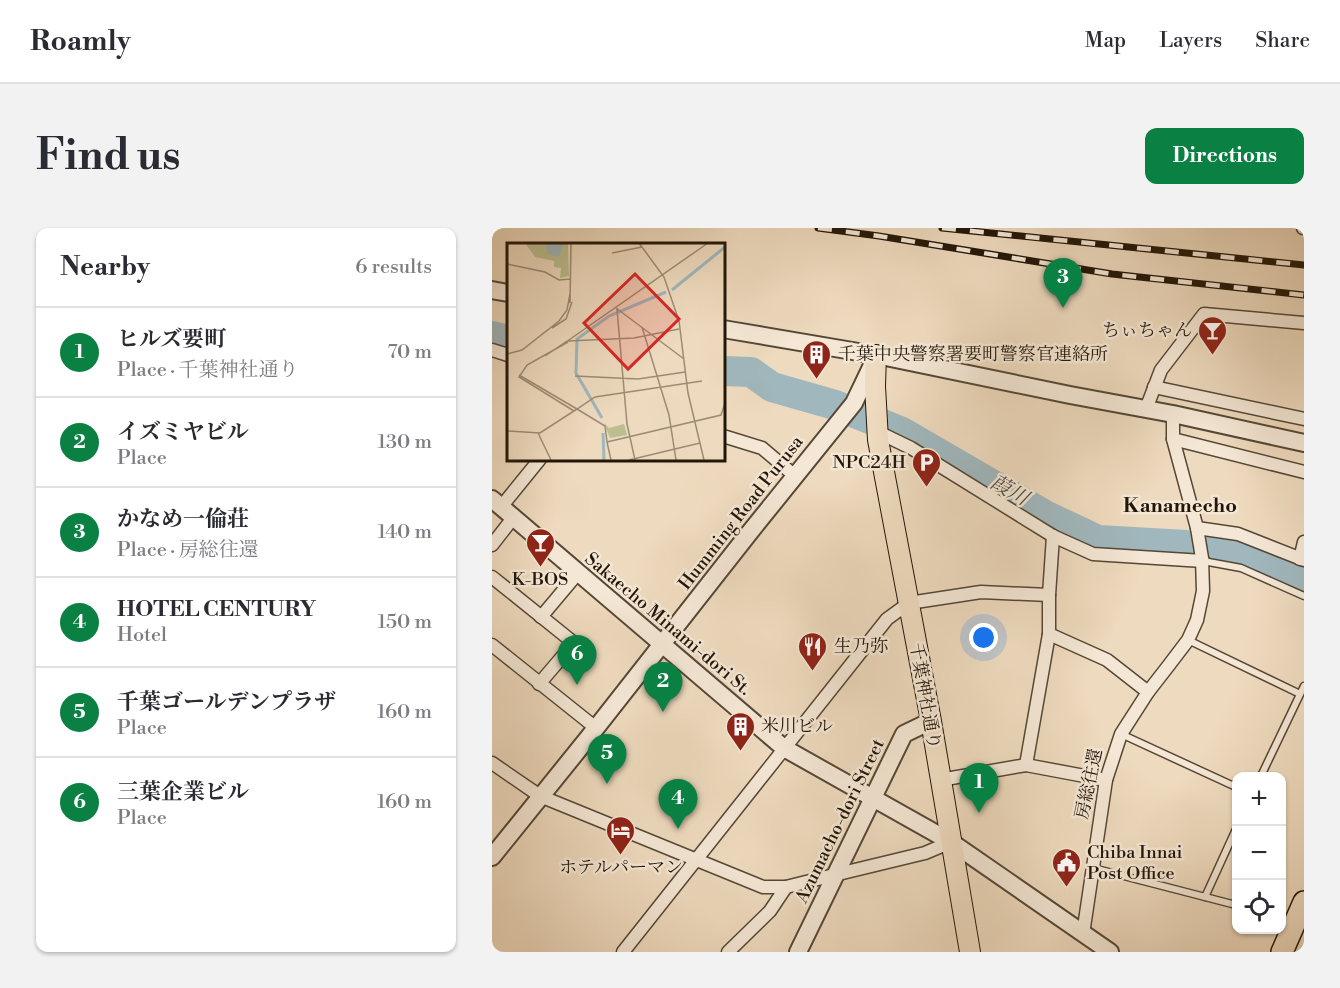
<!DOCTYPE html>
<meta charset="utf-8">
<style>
body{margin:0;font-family:"Libre Bodoni","Noto Serif JP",serif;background:#f2f2f3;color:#2b2b33}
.controls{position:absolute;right:18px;bottom:18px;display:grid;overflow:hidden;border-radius:12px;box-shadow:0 2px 4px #0004}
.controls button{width:54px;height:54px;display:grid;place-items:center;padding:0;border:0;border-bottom:2px solid #e1e1e2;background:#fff;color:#2b2b33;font:30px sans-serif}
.you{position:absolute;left:492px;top:410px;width:21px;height:21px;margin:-15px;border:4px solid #fff;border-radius:50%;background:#1a73e8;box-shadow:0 0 0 9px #1a73e833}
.badge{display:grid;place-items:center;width:39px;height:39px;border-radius:50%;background:#0b8043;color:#fff;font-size:20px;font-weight:700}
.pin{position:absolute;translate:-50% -50px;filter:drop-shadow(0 2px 3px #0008)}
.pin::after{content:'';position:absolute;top:32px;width:21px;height:18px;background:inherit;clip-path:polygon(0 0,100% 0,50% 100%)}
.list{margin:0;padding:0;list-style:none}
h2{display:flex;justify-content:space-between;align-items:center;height:78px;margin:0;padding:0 24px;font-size:26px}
h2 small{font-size:20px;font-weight:400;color:#7c7c81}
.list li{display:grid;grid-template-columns:39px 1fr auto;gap:18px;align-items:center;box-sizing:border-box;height:90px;padding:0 24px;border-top:2px solid #e1e1e2}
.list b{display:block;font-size:22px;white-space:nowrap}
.list p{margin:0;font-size:20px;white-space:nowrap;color:#7c7c81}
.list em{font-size:20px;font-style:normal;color:#7c7c81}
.icon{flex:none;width:33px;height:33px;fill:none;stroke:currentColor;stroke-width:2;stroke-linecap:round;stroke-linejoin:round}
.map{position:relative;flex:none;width:812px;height:724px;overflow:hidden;border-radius:12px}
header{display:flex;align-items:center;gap:36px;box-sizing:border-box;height:84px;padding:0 30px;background:#fff;border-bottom:2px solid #e1e1e2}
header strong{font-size:28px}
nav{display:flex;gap:33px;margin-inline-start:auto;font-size:21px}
.intro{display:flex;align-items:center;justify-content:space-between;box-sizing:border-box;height:144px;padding:0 36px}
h1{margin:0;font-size:42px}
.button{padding:15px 27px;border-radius:12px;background:#0b8043;color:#fff;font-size:21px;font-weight:700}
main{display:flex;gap:36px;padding:0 36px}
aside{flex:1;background:#fff;border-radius:12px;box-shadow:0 2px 4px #0004}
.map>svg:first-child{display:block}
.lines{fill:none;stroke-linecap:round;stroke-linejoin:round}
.river{stroke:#a0b7bd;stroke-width:30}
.service-casing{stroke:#554736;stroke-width:9}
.minor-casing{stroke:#554736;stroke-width:15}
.tertiary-casing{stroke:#554736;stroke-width:20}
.primary-casing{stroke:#221608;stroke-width:22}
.trunk-casing{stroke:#221608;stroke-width:24}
.service{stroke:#f4e7d5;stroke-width:6}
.minor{stroke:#f4e7d5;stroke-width:12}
.tertiary{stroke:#f4e7d5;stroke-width:16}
.primary{stroke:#eedabe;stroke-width:20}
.trunk{stroke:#eedabe;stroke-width:21}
.rail-casing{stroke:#221608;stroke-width:7}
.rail{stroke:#f4e7d5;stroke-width:4.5;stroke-dasharray:14;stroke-linecap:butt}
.labels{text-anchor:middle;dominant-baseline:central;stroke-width:5;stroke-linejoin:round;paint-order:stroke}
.poi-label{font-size:18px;fill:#221608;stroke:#f4e7d5;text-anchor:start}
.street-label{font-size:18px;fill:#221608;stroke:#f4e7d5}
.water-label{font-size:20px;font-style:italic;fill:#4e4e47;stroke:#f4e7d5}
.neighbourhood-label{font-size:20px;font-weight:bold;fill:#221608;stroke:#f4e7d5}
.inset-river{fill:none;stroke:#a0b7bd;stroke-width:3}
.inset-road{fill:none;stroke:#9c8c75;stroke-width:1.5}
.view{fill:#d62828;fill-opacity:0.15;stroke:#d62828;stroke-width:3}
.inset-edge{fill:none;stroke:#221608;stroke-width:3}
</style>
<header>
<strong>Roamly</strong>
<nav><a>Map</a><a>Layers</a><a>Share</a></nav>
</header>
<div class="intro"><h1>Find us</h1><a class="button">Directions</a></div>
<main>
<aside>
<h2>Nearby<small>6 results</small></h2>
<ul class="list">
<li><span class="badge">1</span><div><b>ヒルズ要町</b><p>Place · 千葉神社通り</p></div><em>70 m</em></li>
<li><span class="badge">2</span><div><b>イズミヤビル</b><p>Place</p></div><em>130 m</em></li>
<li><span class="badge">3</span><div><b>かなめ一倫荘</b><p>Place · 房総往還</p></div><em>140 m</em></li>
<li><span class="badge">4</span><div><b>HOTEL CENTURY</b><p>Hotel</p></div><em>150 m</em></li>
<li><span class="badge">5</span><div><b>千葉ゴールデンプラザ</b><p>Place</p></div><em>160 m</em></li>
<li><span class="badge">6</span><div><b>三葉企業ビル</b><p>Place</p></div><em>160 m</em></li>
</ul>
</aside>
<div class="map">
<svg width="812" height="724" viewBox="0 0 812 724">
<rect width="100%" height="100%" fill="#eedabe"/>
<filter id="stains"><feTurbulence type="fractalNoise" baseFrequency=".00333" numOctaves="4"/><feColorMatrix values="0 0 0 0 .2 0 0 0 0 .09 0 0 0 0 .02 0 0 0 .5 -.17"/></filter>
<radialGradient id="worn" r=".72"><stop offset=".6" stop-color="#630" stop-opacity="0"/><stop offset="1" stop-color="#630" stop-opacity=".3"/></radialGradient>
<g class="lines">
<g class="river">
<path d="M0 108 16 112"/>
<path d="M231 143 259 144 280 159 343 177 410 204 553 287 606 312 694 317 732 322 762 329 812 353"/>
</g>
<defs>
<g id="service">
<path d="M711 333 749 340 812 368"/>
<path d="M696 412 808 466"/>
<path d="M629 506 744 559"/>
<path d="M769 548 812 458"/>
<path d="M601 640 744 677"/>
<path d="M713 669 744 601"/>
</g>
<g id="minor">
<path d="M811 0H812"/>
<path d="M0 122 16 127"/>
<path d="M662 159 812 191"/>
<path d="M654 181 669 142 712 86 812 95"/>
<path d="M386 204 419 220 561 308 601 326 711 333"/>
<path d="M231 208 270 220 303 248"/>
<path d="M681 211 812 244"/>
<path d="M9 279 48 231"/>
<path d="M705 300 746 306 812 332"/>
<path d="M0 317 21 290"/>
<path d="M808 331 812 314"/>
<path d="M0 349 82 415 47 456"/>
<path d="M49 389 86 345"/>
<path d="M557 406 615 432 656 464"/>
<path d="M0 417 104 500"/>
<path d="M0 535 48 568 271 659H294L342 647 433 625 459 614"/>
<path d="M534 537 557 406V367L561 308"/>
<path d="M448 552 534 537 614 552"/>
<path d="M591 706 614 552 629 506 656 464 677 437 696 412 705 392 711 363 710 330 705 300 681 211V186"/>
<path d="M131 724 395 391 417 375 489 364 557 367"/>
<path d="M236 724 278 683 294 659"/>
</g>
<g id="tertiary">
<path d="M0 62 16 65"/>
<path d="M231 101 384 127 578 167 681 186 812 215"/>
<path d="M0 271 292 520 459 614 618 724"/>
<path d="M0 629 104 500 258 304 362 175 383 131"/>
<path d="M306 724 412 506 439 493"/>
</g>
<path id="primary" d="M384 127 383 158 386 212 439 493 478 724"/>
<path id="trunk" d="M790 724 812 674"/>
</defs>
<use href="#service" class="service-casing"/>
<use href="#minor" class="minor-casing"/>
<use href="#tertiary" class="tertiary-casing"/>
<use href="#primary" class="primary-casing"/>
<use href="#trunk" class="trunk-casing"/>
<use href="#service" class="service"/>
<use href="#minor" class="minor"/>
<use href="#tertiary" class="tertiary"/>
<use href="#primary" class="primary"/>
<use href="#trunk" class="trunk"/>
<defs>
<g id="rail">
<path d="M326 0 387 8 620 46 812 67"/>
<path d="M450 0 812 37"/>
</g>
</defs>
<use href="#rail" class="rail-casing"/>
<use href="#rail" class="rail"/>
</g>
<defs>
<symbol id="bar-pin" viewBox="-11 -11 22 30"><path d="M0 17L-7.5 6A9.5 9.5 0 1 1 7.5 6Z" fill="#8f2418" stroke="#f4e7d5"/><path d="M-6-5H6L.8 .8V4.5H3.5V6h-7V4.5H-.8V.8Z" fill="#fff"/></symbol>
<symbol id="building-pin" viewBox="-11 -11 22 30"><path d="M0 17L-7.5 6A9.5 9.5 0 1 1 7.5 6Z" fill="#8f2418" stroke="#f4e7d5"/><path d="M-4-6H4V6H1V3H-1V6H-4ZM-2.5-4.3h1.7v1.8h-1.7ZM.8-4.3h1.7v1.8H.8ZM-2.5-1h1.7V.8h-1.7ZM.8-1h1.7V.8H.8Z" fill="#fff"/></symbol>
<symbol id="parking-pin" viewBox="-11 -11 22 30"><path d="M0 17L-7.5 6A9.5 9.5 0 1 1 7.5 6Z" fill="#8f2418" stroke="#f4e7d5"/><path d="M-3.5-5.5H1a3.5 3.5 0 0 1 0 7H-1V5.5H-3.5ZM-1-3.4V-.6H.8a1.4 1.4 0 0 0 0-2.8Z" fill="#fff"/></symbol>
<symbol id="restaurant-pin" viewBox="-11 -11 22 30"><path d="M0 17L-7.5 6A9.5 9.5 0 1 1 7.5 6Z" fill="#8f2418" stroke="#f4e7d5"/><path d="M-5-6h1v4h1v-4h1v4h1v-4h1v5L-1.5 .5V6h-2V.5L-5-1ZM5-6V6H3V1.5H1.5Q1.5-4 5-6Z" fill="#fff"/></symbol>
<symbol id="hotel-pin" viewBox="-11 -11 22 30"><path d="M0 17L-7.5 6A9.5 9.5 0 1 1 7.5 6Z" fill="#8f2418" stroke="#f4e7d5"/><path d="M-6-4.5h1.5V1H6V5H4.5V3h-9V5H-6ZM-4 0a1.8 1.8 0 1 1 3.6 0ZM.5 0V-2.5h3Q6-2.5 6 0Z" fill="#fff"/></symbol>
<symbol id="civic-pin" viewBox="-11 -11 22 30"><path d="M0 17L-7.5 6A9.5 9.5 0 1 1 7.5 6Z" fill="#8f2418" stroke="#f4e7d5"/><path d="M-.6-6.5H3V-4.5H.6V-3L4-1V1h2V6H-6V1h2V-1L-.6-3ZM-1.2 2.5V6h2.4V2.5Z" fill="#fff"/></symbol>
</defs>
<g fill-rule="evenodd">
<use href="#bar-pin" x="704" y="86" width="33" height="45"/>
<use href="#building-pin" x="308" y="110" width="33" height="45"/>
<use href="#parking-pin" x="418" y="218" width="33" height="45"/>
<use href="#bar-pin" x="32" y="298" width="33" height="45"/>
<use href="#restaurant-pin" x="304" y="402" width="33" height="45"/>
<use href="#building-pin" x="232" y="482" width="33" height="45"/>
<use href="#hotel-pin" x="112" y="586" width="33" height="45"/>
<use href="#civic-pin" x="558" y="618" width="33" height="45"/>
</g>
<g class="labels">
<g class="poi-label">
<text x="700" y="102" text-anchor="end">ちぃちゃん</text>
<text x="346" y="126">千葉中央警察署要町警察官連絡所</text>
<text x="414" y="234" text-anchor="end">NPC24H</text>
<text x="48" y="351" text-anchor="middle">K-BOS</text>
<text x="342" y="418">生乃弥</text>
<text x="269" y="498">米川ビル</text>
<text x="595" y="624">Chiba Innai<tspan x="595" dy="21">Post Office</tspan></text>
<text x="129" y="639" text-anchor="middle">ホテルパーマン</text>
</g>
<g class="street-label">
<text transform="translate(249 285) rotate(-52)">Humming Road Purusa</text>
<text transform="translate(176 396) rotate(40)">Sakaecho Minami-dori St.</text>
<text transform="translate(433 468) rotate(80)">千葉神社通り</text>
<text transform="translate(597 556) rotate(-78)">房総往還</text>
<text transform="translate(348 593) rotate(-64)">Azumacho-dori Street</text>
</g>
<g class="water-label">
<text transform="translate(517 263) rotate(29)">葭川</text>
</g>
<g class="neighbourhood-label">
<text x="688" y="278">Kanamecho</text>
</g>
</g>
<g transform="translate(15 15)">
<rect width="218" height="218" fill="#eedabe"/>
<path d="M18 0H61L62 33 53 35 54 25 47 24V18L28 14ZM97 180 102 185 117 181 120 192 103 195Z" fill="#bbbe8f"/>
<path d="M38 0H57L52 14 41 11Z" fill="#a0b7bd"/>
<path class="inset-river" d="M165 47 218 4M95 175 69 130 70 96 102 73 159 49M96 190 97 217"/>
<path class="inset-road" d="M132 0 157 34 172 78 181 150 197 217M105 10 135 4M0 21 38 29 52 37 64 36M63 60 64 0M109 65 177 116M110 66 120 181 128 217M135 84 162 172 169 217M45 85 59 76 65 59M61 98 127 95 172 86M59 99 201 0M61 99 20 122 12 134 67 168M0 111 15 107 52 78 60 67 63 51M38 113 60 98M12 132 70 166 88 154 195 138M68 133 131 136 178 129M0 188 33 190 70 166 98 183 100 199M31 190 44 217M100 199 104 217M100 199 214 172 218 160M122 217 193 200"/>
<path class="view" d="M128 31 172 76 121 126 77 80Z"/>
<rect width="218" height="218" class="inset-edge"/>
</g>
<rect width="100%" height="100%" filter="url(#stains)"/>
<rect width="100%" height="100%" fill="url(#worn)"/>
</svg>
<div class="controls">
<button>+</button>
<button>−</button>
<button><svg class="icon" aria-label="locate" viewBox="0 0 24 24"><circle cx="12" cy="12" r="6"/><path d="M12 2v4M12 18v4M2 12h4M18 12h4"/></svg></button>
</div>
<div class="you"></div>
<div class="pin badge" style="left:487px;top:585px">1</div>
<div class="pin badge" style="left:171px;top:484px">2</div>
<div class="pin badge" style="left:571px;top:80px">3</div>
<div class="pin badge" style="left:186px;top:601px">4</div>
<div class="pin badge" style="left:115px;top:556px">5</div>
<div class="pin badge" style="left:85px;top:457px">6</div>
</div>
</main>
